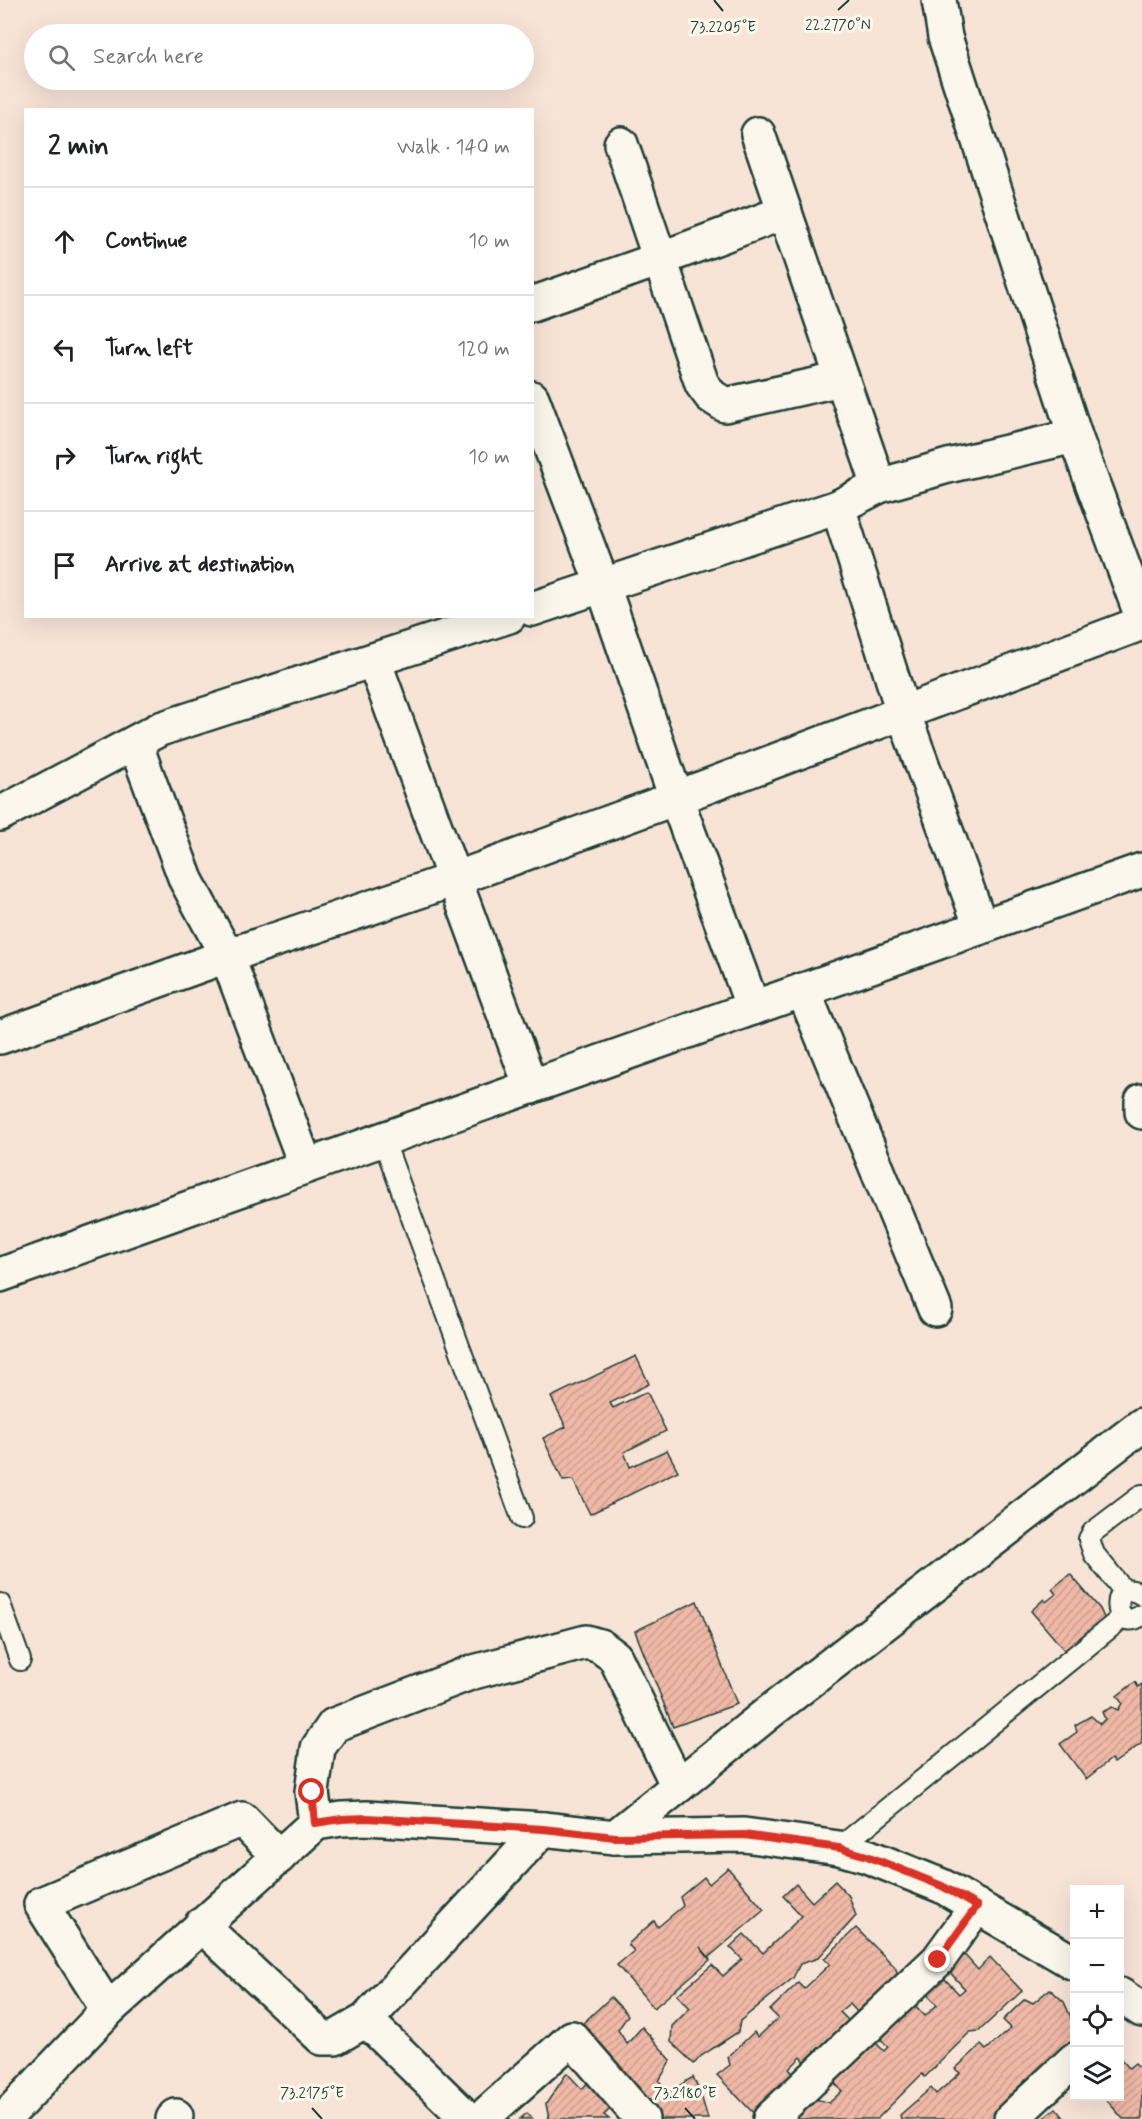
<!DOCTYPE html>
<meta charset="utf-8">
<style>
body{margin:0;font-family:Mynerve,sans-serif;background:#f6f6f6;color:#202124}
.controls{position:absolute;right:18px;bottom:18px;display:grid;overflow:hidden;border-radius:0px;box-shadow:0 6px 24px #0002}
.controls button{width:54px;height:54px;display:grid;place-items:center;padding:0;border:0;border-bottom:2px solid #e0e0e0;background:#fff;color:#202124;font:30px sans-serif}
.stop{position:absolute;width:18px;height:18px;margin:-14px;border:4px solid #d93025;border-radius:50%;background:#fff}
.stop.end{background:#d93025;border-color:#fff;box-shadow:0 2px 6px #0008}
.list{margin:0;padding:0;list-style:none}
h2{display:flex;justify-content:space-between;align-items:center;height:78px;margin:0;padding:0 24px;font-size:26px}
h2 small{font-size:20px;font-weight:400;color:#757577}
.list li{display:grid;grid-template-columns:39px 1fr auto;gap:18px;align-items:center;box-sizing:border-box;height:108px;padding:0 24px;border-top:2px solid #e0e0e0}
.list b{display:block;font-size:22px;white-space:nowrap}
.list em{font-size:20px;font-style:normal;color:#757577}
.icon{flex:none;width:33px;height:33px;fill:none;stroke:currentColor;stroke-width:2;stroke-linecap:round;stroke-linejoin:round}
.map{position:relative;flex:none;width:1142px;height:2119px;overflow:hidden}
.search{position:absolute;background:#fff;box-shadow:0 6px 24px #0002;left:24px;top:24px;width:510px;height:66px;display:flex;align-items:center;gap:15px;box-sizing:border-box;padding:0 21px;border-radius:33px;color:#757577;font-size:22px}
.panel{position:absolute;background:#fff;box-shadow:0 6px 24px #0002;left:24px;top:108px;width:510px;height:510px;border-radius:0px}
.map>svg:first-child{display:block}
.building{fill:url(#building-hatch);stroke:#1f3d34;stroke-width:1.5}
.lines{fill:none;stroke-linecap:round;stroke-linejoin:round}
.lane-casing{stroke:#1f3d34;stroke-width:24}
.street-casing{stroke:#1f3d34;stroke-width:38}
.secondary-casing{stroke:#1f3d34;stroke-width:38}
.lane{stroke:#fbf7ec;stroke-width:20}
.street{stroke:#fbf7ec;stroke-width:33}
.secondary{stroke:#fbf7ec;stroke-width:33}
.route{stroke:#d93025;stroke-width:8}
.ticks{fill:none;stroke:#1f3d34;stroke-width:2}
.ticks-label{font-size:15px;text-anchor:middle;fill:#1f3d34;stroke:#fbf7ec;stroke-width:6;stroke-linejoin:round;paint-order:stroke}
</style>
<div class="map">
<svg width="1142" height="2119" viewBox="0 0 1142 2119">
<defs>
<pattern id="building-hatch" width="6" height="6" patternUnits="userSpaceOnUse" patternTransform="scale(1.5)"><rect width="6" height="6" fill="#f0b8a7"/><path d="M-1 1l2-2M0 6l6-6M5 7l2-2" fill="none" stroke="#cd9f90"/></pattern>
</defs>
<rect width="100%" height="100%" fill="#f8e4d7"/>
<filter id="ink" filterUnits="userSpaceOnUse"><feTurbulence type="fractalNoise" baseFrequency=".0167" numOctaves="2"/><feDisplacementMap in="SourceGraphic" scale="12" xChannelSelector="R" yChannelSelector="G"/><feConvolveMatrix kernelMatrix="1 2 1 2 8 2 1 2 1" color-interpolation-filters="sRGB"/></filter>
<g filter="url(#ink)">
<g class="building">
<path d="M636 1356 649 1384 610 1403 613 1408 647 1392 666 1431 624 1452 630 1467 667 1450 678 1471 590 1514 573 1480 563 1481 543 1438 566 1427 551 1397Z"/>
<path d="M1070 1574 1100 1609 1105 1620 1066 1652 1031 1611 1044 1599 1046 1602 1056 1594 1052 1589Z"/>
<path d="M697 1601 737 1704 673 1727 635 1631Z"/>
<path d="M1135 1682 1138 1687 1142 1684V1743L1114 1763 1111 1759 1086 1779 1060 1744 1077 1732 1075 1725 1091 1716 1100 1724 1105 1719 1102 1712 1112 1707 1118 1710 1122 1703 1117 1696Z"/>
<path d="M728 1868 764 1910 709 1957 700 1947 710 1960 654 2008 617 1965 634 1951 628 1944 654 1921 658 1927 683 1906 680 1897 704 1877 709 1884Z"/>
<path d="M835 1881 849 1896 856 1916 818 1958 800 1964 793 1978 740 2021 738 2032 701 2056 694 2064 671 2042 672 2026 690 2008 677 1995 712 1965 723 1976 742 1959 730 1947 744 1934 763 1953 802 1916 783 1896 796 1884 812 1902Z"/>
<path d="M856 1928 895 1967 903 1987 866 2022 850 2004 840 2012 853 2025 809 2066 801 2057 789 2069 797 2078 757 2117 717 2075 730 2065 728 2057 754 2032 758 2037 778 2018 770 2010 798 1983 804 1989 830 1964 824 1959Z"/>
<path d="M962 1952 978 1970 990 1957 1022 1991 979 2031 970 2032 925 2077 922 2074 877 2119H791L813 2098 829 2103 842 2091 831 2079 873 2040 884 2051 888 2047 877 2035 912 2002 925 2016 937 2005 924 1991 941 1975 959 1994 965 1989 946 1968Z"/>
<path d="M1050 1989 1064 2002 1074 2024V2044L997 2119H901L900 2115 931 2088 936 2094 960 2073 955 2069 981 2045 986 2050 1011 2028 1003 2020 1025 1999 1033 2003Z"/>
<path d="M611 1997 628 2015 618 2030 627 2044 642 2027 671 2060 659 2081 669 2092 693 2077 701 2095 708 2119H656L638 2098 639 2088 616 2062 613 2069 581 2025Z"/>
<path d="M1120 2058 1129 2068 1135 2063 1142 2070V2119H1123L1103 2096H1120Z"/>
<path d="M567 2073 582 2089 590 2080 614 2105 604 2115 609 2119H549L546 2104Z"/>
<path d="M1056 2108 1065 2119H1043Z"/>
<path d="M527 2113 533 2119H520Z"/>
</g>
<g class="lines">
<defs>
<g id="lane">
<path d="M383 1139 522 1518"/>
<path d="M1125 1592 1094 1554 1089 1539 1093 1532 1142 1495"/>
<path d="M1142 1595C1110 1574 1111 1636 1142 1615"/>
<path d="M0 1604 20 1660"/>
<path d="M839 1848 1123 1617"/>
</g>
<g id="street">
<path d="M939 0 945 37 1075 436 1142 617"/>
<path d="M758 134 879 486"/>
<path d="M621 144 702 384 711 396 725 405 842 379"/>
<path d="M532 304 660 259 785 212"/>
<path d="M532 398 603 586 676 798 753 1008"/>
<path d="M838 507 903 712 981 927"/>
<path d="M532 609 838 507 879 486 948 466 1075 436"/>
<path d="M374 661 531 1087"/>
<path d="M135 743 186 880 227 956 306 1166"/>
<path d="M0 814 160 729 509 616"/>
<path d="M803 990 935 1309"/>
<path d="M0 1037 215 960 455 879 676 798 1142 623"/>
<path d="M1142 1101V1112"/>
<path d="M0 1275 1142 870"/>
<path d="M316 1823 312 1792 318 1748 334 1725 470 1673 586 1642 600 1646 615 1657 678 1786"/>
<path d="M615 1837 767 1714 1142 1425"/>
<path d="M201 1925 322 2038H335L366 2020 543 1829"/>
<path d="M108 2010 41 1904 242 1819 279 1857"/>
<path d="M366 2020 468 2119"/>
<path d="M173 2119 176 2116"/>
<path d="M481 2119 572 2038 642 2119"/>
<path d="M770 2119 938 1960 977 1906"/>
<path d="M1011 2119 1074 2060"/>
</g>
<g id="secondary">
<path d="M1120 1995 1142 2010"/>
<path d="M4 2119 108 2010 316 1823 342 1819 367 1818 543 1829 615 1837 744 1835 839 1848 867 1856 942 1886 1074 1963"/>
</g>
</defs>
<use href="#lane" class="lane-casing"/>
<use href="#street" class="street-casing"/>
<use href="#secondary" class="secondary-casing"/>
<use href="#lane" class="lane"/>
<use href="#street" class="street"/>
<use href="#secondary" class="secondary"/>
</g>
</g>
<g class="lines" filter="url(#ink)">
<path class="route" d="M312 1792 315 1823 342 1819 367 1818 543 1829 615 1837 744 1835 839 1848 867 1856 942 1886 977 1906 938 1960"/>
</g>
<path class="ticks" d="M714 0 723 11M838 10 849 0M312 2108 322 2119M685 2108 695 2119"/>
<g class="ticks-label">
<text x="838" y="30">22.2770°N</text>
<text x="723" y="32">73.2205°E</text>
<text x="312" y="2098">73.2175°E</text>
<text x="685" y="2098">73.2180°E</text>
</g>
</svg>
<div class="controls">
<button>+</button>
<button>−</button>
<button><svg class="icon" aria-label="locate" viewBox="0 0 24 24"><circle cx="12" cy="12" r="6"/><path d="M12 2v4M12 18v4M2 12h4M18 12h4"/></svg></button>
<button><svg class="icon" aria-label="layers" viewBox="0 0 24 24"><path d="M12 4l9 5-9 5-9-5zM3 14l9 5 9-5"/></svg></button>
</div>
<div class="stop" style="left:312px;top:1792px"></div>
<div class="stop end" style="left:938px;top:1960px"></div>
<div class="search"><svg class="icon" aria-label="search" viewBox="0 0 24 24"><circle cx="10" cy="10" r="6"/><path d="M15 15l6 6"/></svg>Search here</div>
<section class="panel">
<h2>2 min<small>Walk · 140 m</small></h2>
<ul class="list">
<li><svg class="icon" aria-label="ahead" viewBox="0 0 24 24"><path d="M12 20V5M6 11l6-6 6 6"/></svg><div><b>Continue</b></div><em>10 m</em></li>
<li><svg class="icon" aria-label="left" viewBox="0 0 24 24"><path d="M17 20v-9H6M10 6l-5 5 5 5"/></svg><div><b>Turn left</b></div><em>120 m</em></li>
<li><svg class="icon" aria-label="right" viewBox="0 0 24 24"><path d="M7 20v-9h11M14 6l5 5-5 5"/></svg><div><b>Turn right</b></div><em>10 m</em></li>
<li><svg class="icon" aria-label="arrive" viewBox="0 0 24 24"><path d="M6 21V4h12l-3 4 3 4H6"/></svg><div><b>Arrive at destination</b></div></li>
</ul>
</section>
</div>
